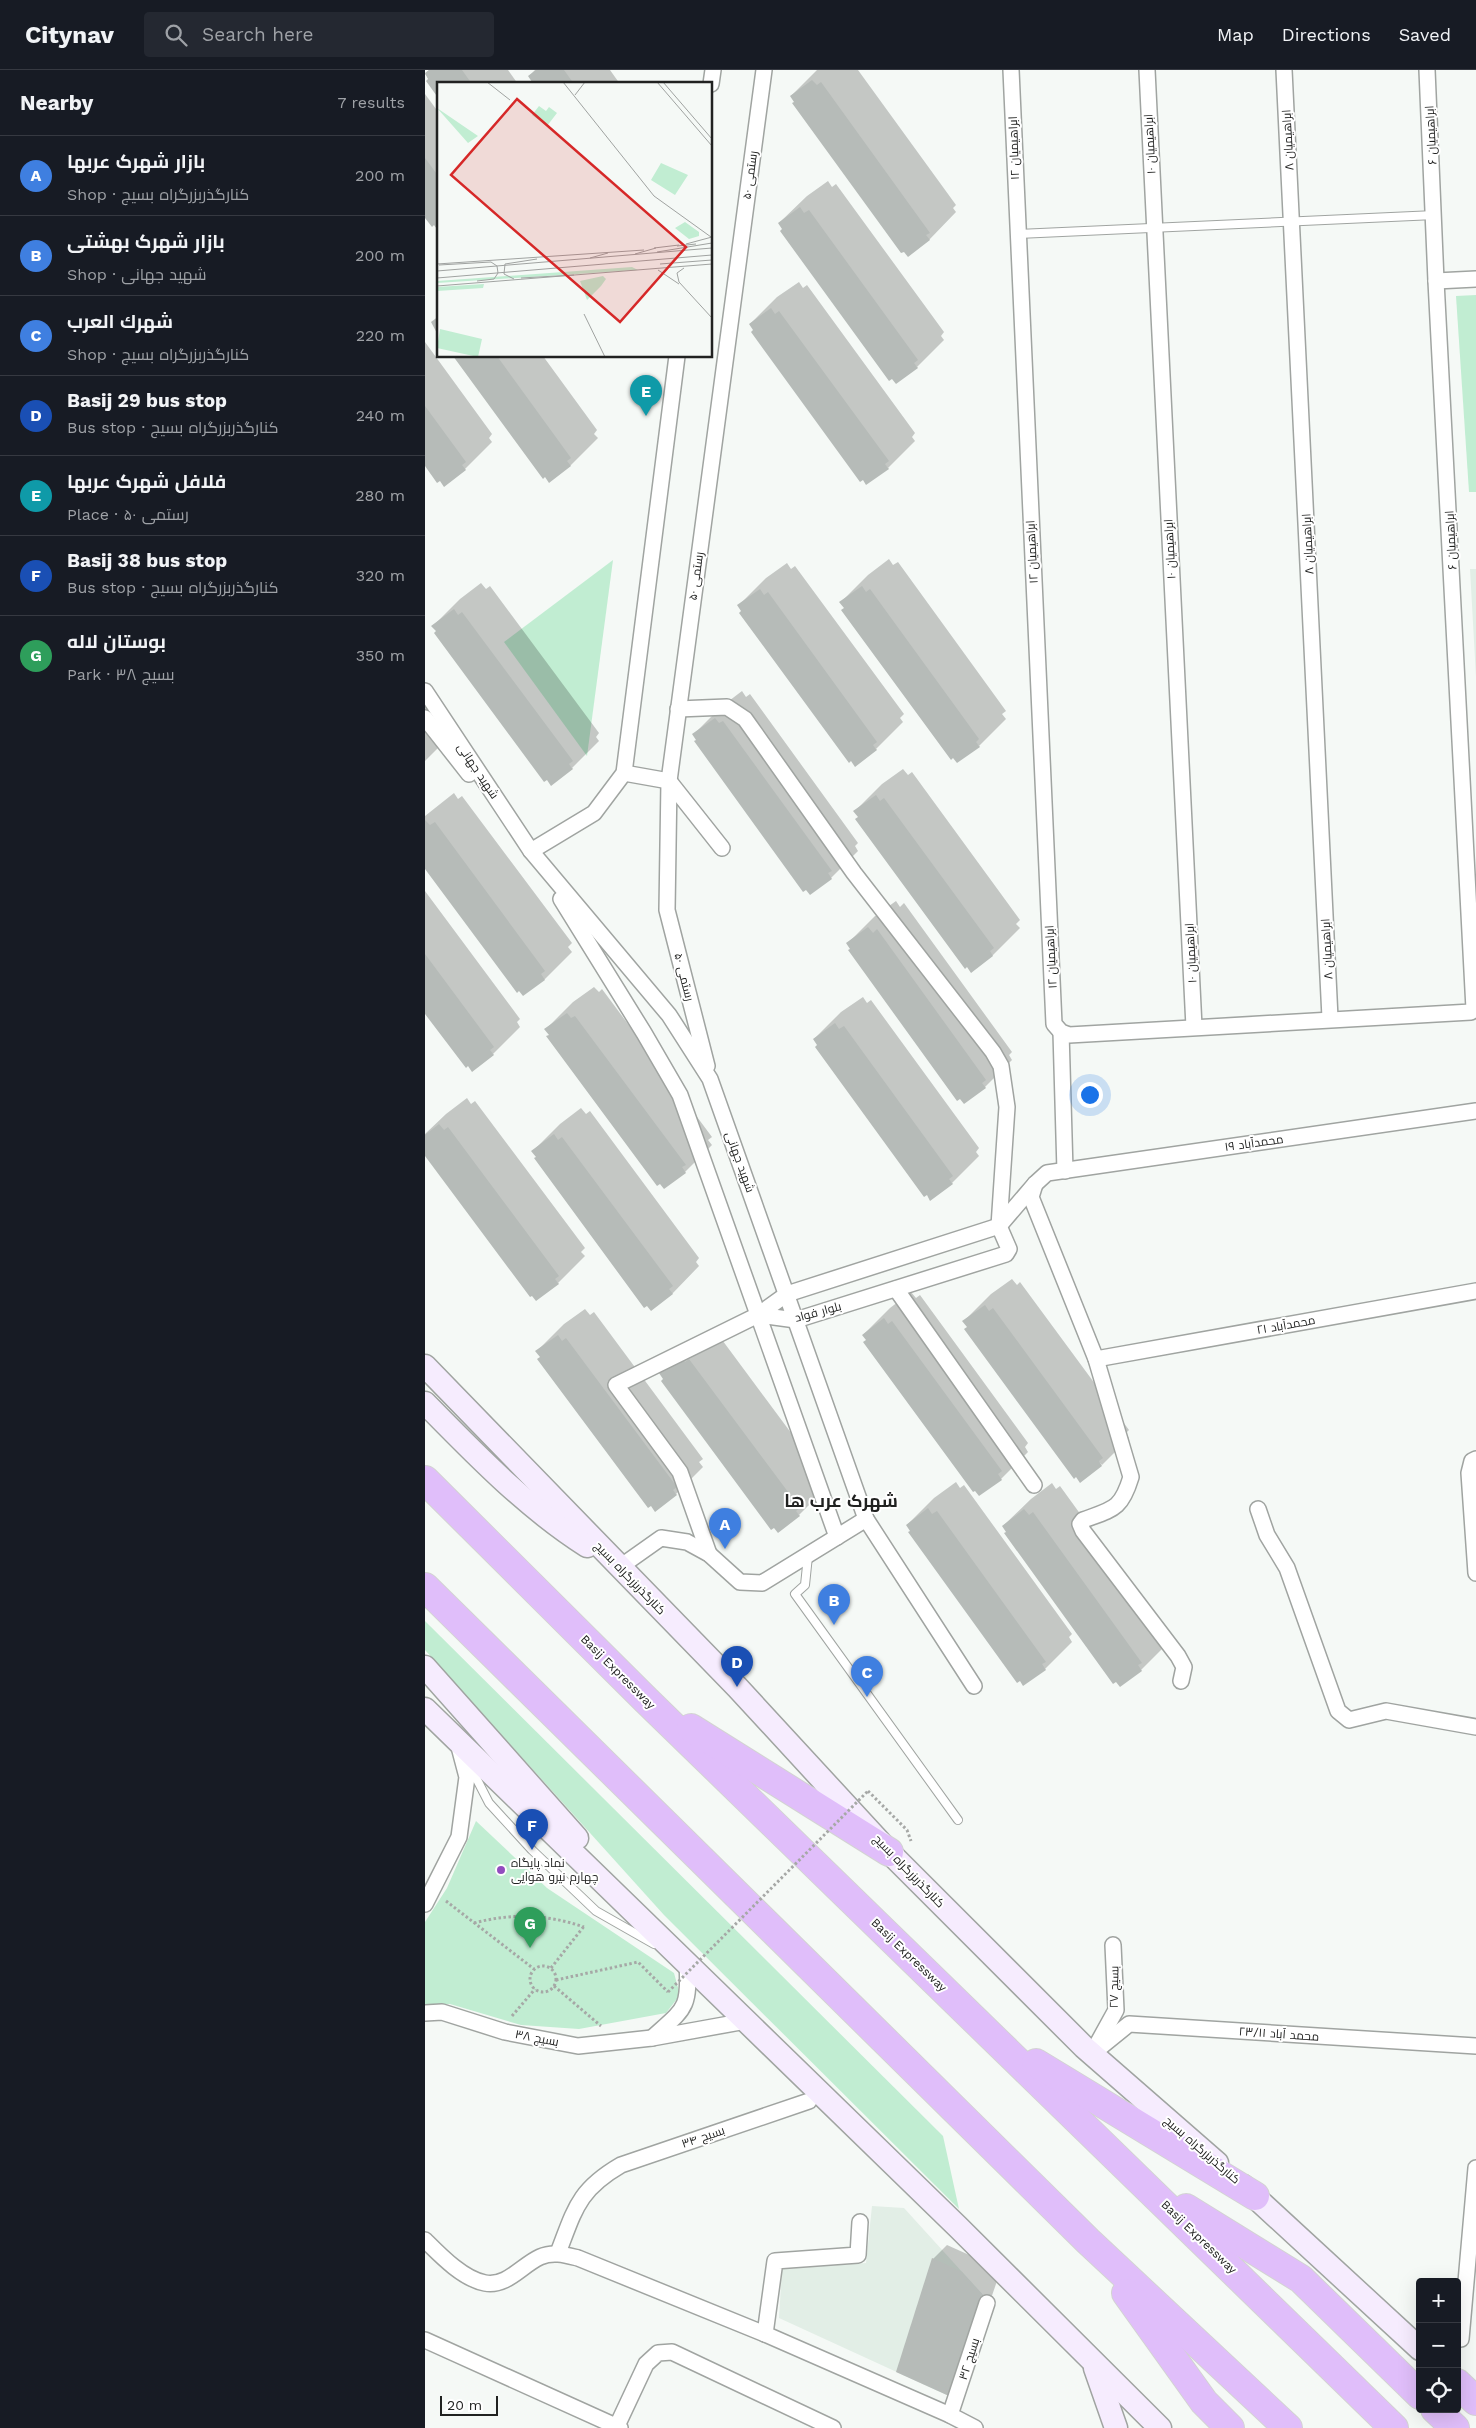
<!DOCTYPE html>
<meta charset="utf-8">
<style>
body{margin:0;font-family:"Work Sans",Cairo,sans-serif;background:#242831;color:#f1f3f6}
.controls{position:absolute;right:15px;bottom:15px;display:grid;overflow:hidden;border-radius:5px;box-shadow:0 5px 20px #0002}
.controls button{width:45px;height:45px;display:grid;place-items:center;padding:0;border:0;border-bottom:1px solid #363941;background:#171b24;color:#f1f3f6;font:25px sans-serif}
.scale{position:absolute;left:15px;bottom:12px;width:58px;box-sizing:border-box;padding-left:5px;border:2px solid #212221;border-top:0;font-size:14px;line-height:18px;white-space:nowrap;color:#212221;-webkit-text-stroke:4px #fff;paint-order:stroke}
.you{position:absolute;left:664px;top:1024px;width:18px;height:18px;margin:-12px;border:4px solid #fff;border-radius:50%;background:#1a73e8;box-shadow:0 0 0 8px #1a73e833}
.badge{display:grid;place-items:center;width:32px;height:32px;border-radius:50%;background:#0b8043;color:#fff;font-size:16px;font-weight:700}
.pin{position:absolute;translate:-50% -41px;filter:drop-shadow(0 1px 2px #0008)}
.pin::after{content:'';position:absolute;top:26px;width:18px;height:15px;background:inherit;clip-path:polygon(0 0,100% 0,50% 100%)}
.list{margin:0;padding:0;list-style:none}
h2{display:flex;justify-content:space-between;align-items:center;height:65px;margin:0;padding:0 20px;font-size:21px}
h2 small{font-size:16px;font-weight:400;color:#9ea1a6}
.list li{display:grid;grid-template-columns:32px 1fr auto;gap:15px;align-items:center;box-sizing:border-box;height:80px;padding:0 20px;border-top:1px solid #363941}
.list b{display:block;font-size:19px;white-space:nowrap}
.list p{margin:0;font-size:16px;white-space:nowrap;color:#9ea1a6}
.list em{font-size:16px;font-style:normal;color:#9ea1a6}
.icon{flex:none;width:28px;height:28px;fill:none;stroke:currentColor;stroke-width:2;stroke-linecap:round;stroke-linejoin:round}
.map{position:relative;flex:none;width:1051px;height:2358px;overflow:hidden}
header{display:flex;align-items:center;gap:30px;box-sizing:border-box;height:70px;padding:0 25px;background:#171b24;border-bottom:1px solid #363941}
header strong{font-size:24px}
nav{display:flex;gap:28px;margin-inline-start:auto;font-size:18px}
.search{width:350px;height:45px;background:#242831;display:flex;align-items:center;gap:12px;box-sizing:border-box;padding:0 18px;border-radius:5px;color:#9ea1a6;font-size:19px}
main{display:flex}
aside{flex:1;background:#171b24}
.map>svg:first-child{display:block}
.built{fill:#e2eee6}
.green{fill:#c1edd2}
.shadow{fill:#0003}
.building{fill:#b6bbb8}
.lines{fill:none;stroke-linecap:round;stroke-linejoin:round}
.lane-casing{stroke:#a0a4a1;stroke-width:10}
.street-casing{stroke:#a0a4a1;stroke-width:18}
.secondary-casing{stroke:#a0a4a1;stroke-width:25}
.highway-casing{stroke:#d3d3d3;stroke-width:30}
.path{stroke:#a6a8a6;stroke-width:3;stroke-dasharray:2.5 2.5;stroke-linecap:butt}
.lane{stroke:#fff;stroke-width:8}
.street{stroke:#fff;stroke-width:15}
.secondary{stroke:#f6ecfe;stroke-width:22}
.highway{stroke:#e0befa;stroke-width:28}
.path-bridge{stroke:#a6a8a6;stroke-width:3;stroke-dasharray:2.5 2.5;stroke-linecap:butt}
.poi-dot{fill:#924cbf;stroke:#fff;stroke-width:2}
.labels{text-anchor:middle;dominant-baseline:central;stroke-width:4;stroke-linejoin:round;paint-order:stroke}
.street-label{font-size:12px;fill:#212221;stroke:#fff}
.poi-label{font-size:12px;fill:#212221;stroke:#fff;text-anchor:start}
.district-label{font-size:18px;font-weight:bold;fill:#212221;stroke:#fff}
.inset-road{fill:none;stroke:#a0a3a1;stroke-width:1}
.view{fill:#d62828;fill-opacity:0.15;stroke:#d62828;stroke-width:2.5}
.inset-edge{fill:none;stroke:#212221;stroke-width:2.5}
</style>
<header>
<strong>Citynav</strong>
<div class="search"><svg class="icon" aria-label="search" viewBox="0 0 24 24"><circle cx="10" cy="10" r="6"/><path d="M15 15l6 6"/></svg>Search here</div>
<nav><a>Map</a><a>Directions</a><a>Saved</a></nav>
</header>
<main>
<aside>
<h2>Nearby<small>7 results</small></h2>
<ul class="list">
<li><span class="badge" style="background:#3f7fe0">A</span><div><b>بازار شهرک عربها</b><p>Shop · کنارگذربزرگراه بسیج</p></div><em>200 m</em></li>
<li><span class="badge" style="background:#3f7fe0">B</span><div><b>بازار شهرک بهشتی</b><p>Shop · شهید جهانی</p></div><em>200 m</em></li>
<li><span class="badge" style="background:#3f7fe0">C</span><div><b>شهرك العرب</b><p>Shop · کنارگذربزرگراه بسیج</p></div><em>220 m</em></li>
<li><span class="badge" style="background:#1a4fb4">D</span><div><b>Basij 29 bus stop</b><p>Bus stop · کنارگذربزرگراه بسیج</p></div><em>240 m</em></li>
<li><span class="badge" style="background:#0f9aa8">E</span><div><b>فلافل شهرک عربها</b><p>Place · رستمی ۵۰</p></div><em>280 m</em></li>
<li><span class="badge" style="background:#1a4fb4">F</span><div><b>Basij 38 bus stop</b><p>Bus stop · کنارگذربزرگراه بسیج</p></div><em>320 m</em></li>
<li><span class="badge" style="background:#2e9e5b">G</span><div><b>بوستان لاله</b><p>Park · بسیج ۳۸</p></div><em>350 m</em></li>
</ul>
</aside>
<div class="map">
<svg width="1051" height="2358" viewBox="0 0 1051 2358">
<rect width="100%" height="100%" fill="#f5f9f6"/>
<g class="built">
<path d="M1045 499H1051V607Z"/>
<path d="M447 2136 479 2138 558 2225 524 2326 354 2248 357 2199 441 2193Z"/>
</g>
<g class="green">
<path d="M1051 225V422H1044L1031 226Z"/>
<path d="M188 490 162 686 79 572Z"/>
<path d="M0 1551 518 2066 534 2139 239 1845 0 1580Z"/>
<path d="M51 1751 122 1818 249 1903 255 1925 241 1943 154 1959 96 1955 25 1934 0 1936V1852L22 1818Z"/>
</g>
<g class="shadow">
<path d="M4 0H83L93 14H14L4 9 0 4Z"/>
<path d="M110 0H185L195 14H106L108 12 104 6Z"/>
<path d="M392 0H433L531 135 528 138 531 142 504 170 366 26Z"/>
<path d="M0 24 14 43V159L0 146Z"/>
<path d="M403 111 407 117 411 114 519 262 516 266 519 270 492 297 354 153 382 126Z"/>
<path d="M374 212 378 218 382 215 490 363 487 367 490 371 463 398 325 254 352 227Z"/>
<path d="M0 272 67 364 64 368 67 372 40 399 0 394Z"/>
<path d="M29 286H118L172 360 169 364 173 368 146 395 124 411Z"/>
<path d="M464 489 468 495 473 492 581 641 577 644 581 649 554 676 416 532 443 505Z"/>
<path d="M362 493 366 499 370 496 479 644 475 648 478 652 451 679 314 535 341 508Z"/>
<path d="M56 513 61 519 65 516 174 663 171 667 174 671 147 698 8 556 35 529Z"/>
<path d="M317 621 321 627 325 624 433 773 430 776 433 781 406 808 385 823 269 664 296 637Z"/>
<path d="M0 630 22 669 0 691Z"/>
<path d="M478 699 483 705 487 702 595 850 591 854 595 858 568 885 546 901 430 741 457 714Z"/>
<path d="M29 723 33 729 37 726 147 873 143 877 147 882 120 909 98 924 0 797V746Z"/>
<path d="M0 821 95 949 92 952 95 957 68 984 0 942Z"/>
<path d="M471 831 475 837 479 833 587 982 584 985 587 990 560 1017 539 1032 423 873 450 846Z"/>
<path d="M169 917 174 922 177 919 287 1067 283 1070 287 1075 260 1102 121 959 148 932Z"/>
<path d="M438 927 442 933 446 930 554 1078 551 1082 554 1086 527 1113 389 969 416 942Z"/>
<path d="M42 1028 46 1034 50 1031 160 1178 156 1182 160 1186 133 1213 0 1084V1064L21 1044Z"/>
<path d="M156 1038 161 1044 165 1041 274 1188 271 1192 274 1196 247 1224 222 1234 108 1081 135 1054Z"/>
<path d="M587 1209 592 1215 595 1212 704 1360 700 1364 704 1368 677 1395 539 1251 566 1224Z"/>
<path d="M486 1222 491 1228 495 1225 603 1373 600 1377 603 1382 576 1409 438 1265 465 1238Z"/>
<path d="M160 1239 165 1245 169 1242 278 1389 274 1392 278 1397 251 1424 112 1281 139 1254Z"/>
<path d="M283 1260 288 1266 292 1263 401 1410 398 1414 401 1418 374 1445 239 1309 262 1276Z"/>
<path d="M531 1412 535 1418 539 1415 647 1564 644 1567 647 1572 620 1599 482 1455 509 1428Z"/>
<path d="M627 1413 631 1419 635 1416 743 1565V1573L716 1600 578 1456 606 1429Z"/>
<path d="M522 2175 551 2188 572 2211 538 2310 508 2189Z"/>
</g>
<g class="building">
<path d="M4 0H37L47 14H14V29L1 11 3 9 0 3Z"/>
<path d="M111 0H139L149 14H104L107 12 103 6Z"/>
<path d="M387 10 392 15 396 12 505 163 501 165 505 170 483 187 479 182 476 183 367 33 369 32 365 26Z"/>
<path d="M0 88 14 107V162L9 155 7 157 0 148Z"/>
<path d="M375 137 379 143 384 140 493 290 489 293 493 298 471 314 467 309 464 311 355 161 357 159 353 153Z"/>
<path d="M346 238 350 244 354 241 464 391 460 394 464 399 441 415 438 410 435 412 326 262 328 260 324 254Z"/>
<path d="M14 246V267L6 252Z"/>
<path d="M28 286H72L146 388 142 391 146 396 124 413 120 407 118 409Z"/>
<path d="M0 336 41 392 37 395 41 400 19 417 15 411 12 413 0 396Z"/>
<path d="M437 516 441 522 445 519 554 669 551 672 555 677 532 693 528 688 526 690 416 540 419 538 414 532Z"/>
<path d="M335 519 339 525 343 522 452 672 448 675 452 680 430 697 426 691 424 693 314 543 316 541 312 535Z"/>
<path d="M29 539 33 545 37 542 148 691 144 694 148 699 126 716 122 710 119 712 9 563 11 561 6 556Z"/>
<path d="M290 648 294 653 298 651 407 801 403 803 407 809 385 825 381 820 378 822 269 671 271 670 267 664Z"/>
<path d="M451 725 455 731 459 728 569 878 565 881 568 886 546 903 542 897 540 899 430 749 433 747 428 741Z"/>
<path d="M0 750 5 755 10 752 120 901 116 904 120 910 98 926 94 921 92 923 0 799Z"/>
<path d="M443 857 448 863 452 859 561 1010 557 1013 561 1018 539 1034 535 1029 532 1031 423 880 425 879 421 873Z"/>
<path d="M0 884 69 977 65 980 69 985 47 1002 43 996 41 998 0 944Z"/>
<path d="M142 943 146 948 150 946 261 1095 257 1097 261 1103 239 1119 235 1114 232 1116 121 966 124 965 119 959Z"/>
<path d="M410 953 414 959 419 956 528 1106 524 1109 528 1114 505 1131 502 1125 499 1127 390 977 392 975 388 969Z"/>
<path d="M14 1054 19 1060 23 1057 134 1206 130 1209 134 1214 111 1231 107 1226 105 1227 0 1086V1065Z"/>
<path d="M129 1064 133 1070 137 1067 248 1216 244 1219 248 1224 226 1241 222 1236 219 1238 109 1088 111 1087 106 1081Z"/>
<path d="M560 1235 564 1241 568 1238 678 1388 674 1391 677 1396 655 1413 651 1407 649 1409 539 1259 542 1257 537 1251Z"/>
<path d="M459 1248 463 1254 467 1251 577 1401 573 1404 577 1410 554 1426 550 1421 548 1422 438 1272 441 1270 437 1265Z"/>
<path d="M133 1265 137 1271 141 1268 252 1417 248 1420 252 1425 230 1442 226 1436 223 1438 112 1289 115 1287 110 1281Z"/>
<path d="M256 1286 260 1292 264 1289 375 1438 371 1441 375 1446 353 1463 349 1458 346 1460 236 1311 238 1309 234 1303Z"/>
<path d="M503 1438 507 1444 512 1441 621 1592 617 1594 621 1600 598 1616 595 1611 592 1613 483 1462 485 1461 481 1455Z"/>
<path d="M599 1439 604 1445 608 1442 717 1593 713 1595 717 1601 695 1617 691 1612 688 1614 579 1463 581 1462 577 1456Z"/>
<path d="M507 2188 537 2202 558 2225 524 2326 471 2302Z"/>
</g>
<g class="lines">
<defs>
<g id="lane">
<path d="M593 164 1010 145"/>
<path d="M383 1486 380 1515 370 1524 533 1750"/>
<path d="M45 1696 64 1733 107 1780 171 1841 229 1874"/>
</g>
<g id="street">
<path d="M586 0 629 954 636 962 644 965 1046 942 1049 939 1011 211 1002 0"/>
<path d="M722 0 769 957"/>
<path d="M859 0 905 948"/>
<path d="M286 14 288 0"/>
<path d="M1011 211 1051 209"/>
<path d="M0 621 106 781 244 945 285 1009 441 1449 549 1616"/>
<path d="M253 639 302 637 320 649 429 803 568 982 576 996 582 1037 574 1156 584 1179 581 1184 371 1250 333 1245"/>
<path d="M0 648 44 704"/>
<path d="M199 703 244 711 297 778"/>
<path d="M106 781 169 743 199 703 252 286"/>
<path d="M136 829 219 963 255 1025 412 1467"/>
<path d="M636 962 640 1101"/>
<path d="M282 996 242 840 244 711 339 0"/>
<path d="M610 1114 606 1127 671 1289 706 1407C696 1440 688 1439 658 1450L655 1454 658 1461 753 1586 759 1597 756 1611"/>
<path d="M574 1156 610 1114 622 1103 1051 1041"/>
<path d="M471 1219 609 1415"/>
<path d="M671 1289 1051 1221"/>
<path d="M1051 1389 1047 1391 1044 1403 1051 1503"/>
<path d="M833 1439 842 1465 862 1498 913 1641 924 1650 961 1641 1051 1657"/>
<path d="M284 1484 255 1402 191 1315 333 1245 362 1224 574 1156"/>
<path d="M195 1497 236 1468 262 1472 284 1484 315 1512 337 1513 441 1449"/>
<path d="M0 1834 34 1767 42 1707 33 1673"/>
<path d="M0 1943 17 1942 80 1962 153 1976 227 1968 321 1951"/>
<path d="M227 1968C260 1938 265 1939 262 1893"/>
<path d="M670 1978 691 1940 688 1875"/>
<path d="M667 1984 704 1954 1051 1976"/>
<path d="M0 2170C15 2185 38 2209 60 2213 82 2217 97 2195 115 2187 128 2181 141 2185 153 2188L340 2264 525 2345 550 2358"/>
<path d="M133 2183C150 2139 153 2120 196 2095L384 2031"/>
<path d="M340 2264 350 2191 433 2185 435 2152"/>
<path d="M1036 2269 1051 2098"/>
<path d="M0 2270 195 2358"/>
<path d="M525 2345 562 2233"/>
<path d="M191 2358 221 2294 233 2283 247 2282 408 2358"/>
</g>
<g id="secondary">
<path d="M0 1296 312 1617 464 1782 659 1977 792 2093"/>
<path d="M0 1333C51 1385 101 1437 162 1476"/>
<path d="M0 1597 152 1768"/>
<path d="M0 1639 533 2157 735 2358"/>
<path d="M818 2116 995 2279"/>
<path d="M670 2298 691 2358"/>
</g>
<g id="highway">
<path d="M0 1410 221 1630 969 2358"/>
<path d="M0 1517 663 2171 863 2358"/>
<path d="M266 1658 464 1782"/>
<path d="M611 1993 830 2126"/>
<path d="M761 2138 876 2209 995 2325"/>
<path d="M701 2223 779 2332 805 2358"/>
<path d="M1032 2313 1051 2331"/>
<path d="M1010 2339 1030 2358"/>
</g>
</defs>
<use href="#lane" class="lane-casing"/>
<use href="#street" class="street-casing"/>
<use href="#secondary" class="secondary-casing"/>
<use href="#highway" class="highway-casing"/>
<g class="path">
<path d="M443 1721 482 1760 486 1771"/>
<path d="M21 1831 109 1899"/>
<path d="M49 1853C87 1843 121 1844 159 1857"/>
<circle cx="118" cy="1909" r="13"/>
<path d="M126 1898 160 1855"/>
<path d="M131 1910 213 1892 243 1922"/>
<path d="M129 1916 176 1956"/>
<path d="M87 1946 110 1919"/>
</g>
<use href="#lane" class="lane"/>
<use href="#street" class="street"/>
<use href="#secondary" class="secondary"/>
<use href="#highway" class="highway"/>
<path class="path-bridge" d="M243 1922 443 1721"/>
</g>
<circle class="poi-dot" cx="76" cy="1800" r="5"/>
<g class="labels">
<g class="street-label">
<text transform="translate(1006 65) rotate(-93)">ابراهیمیان ۶</text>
<text transform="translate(863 70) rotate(-93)">ابراهیمیان ۸</text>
<text transform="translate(725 74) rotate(-93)">ابراهیمیان ۱۰</text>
<text transform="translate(589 78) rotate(-92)">ابراهیمیان ۱۲</text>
<text transform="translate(325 105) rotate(-82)">رستمی ۵۰</text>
<text transform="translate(1026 470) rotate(-93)">ابراهیمیان ۶</text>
<text transform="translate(883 474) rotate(-93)">ابراهیمیان ۸</text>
<text transform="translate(745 479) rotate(-93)">ابراهیمیان ۱۰</text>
<text transform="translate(607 482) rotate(-93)">ابراهیمیان ۱۲</text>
<text transform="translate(271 506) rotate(-82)">رستمی ۵۰</text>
<text transform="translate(53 701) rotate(56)">شهید جهانی</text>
<text transform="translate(902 879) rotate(-93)">ابراهیمیان ۸</text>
<text transform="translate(766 883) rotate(-93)">ابراهیمیان ۱۰</text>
<text transform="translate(626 887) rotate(-93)">ابراهیمیان ۱۲</text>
<text transform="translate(259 907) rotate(76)">رستمی ۵۰</text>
<text transform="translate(829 1073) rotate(-8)">محمدآباد ۱۹</text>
<text transform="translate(315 1092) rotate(70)">شهید جهانی</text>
<text transform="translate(393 1242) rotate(-15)">بلوار فواد</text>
<text transform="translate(861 1255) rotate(-10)">محمدآباد ۲۱</text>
<text transform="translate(205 1508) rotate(46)">کنارگذربزرگراه بسیج</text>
<text transform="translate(193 1602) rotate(45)">Basij Expressway</text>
<text transform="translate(484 1801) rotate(46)">کنارگذربزرگراه بسیج</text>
<text transform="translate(484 1885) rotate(44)">Basij Expressway</text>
<text transform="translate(689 1917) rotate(-89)">بسیج ۲۷</text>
<text transform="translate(854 1964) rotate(4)">محمد آباد ۲۳/۱۱</text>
<text transform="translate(112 1968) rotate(11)">بسیج ۳۸</text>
<text transform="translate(278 2067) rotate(-19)">بسیج ۳۴</text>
<text transform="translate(777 2080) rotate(41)">کنارگذربزرگراه بسیج</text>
<text transform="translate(774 2167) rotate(44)">Basij Expressway</text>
<text transform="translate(544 2289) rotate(-72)">بسیج ۳۲</text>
</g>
<g class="poi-label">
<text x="86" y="1793">نماد پایگاه<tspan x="86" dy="14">چهارم نیرو هوایی</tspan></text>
</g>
<g class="district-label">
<text x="416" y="1430">شهرک عرب ها</text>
</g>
</g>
<g transform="translate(12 12)">
<rect width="275" height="275" fill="#f5f9f6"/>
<path d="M102 24 109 29 112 25 120 31 110 44 95 33ZM0 26 41 54 31 61ZM224 81 251 93 238 113 214 98ZM248 140 262 150V154L252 157 238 146ZM195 185 201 188 0 201V199ZM166 194 169 197 164 204 150 218 143 199ZM47 202 46 206 0 209V205ZM3 247 45 257 41 275 0 266Z" fill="#c1edd2"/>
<path class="inset-road" d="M50 0 73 18M126 0 217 114 274 155M220 0 275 64M226 0 275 57M138 13 148 0M249 162 275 155M240 164 259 162M217 166 242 163M220 170 275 161M198 172 219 166M153 176 171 171M0 182 207 168M223 182 275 178M2 183 54 180 60 184 61 191 57 197 40 199M247 186 240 191 242 200 275 236M221 188 242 202M0 189 275 166M0 196 275 173M84 196 137 193M77 197 67 192 68 182 100 177M0 204 275 182M147 232 168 275"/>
<path class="view" d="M80 17 249 165 183 240 14 93Z"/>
<rect width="275" height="275" class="inset-edge"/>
</g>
</svg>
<div class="controls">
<button>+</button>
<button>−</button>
<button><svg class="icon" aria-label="locate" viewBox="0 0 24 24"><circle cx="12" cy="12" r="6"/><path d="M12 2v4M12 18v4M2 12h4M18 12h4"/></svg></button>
</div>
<div class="scale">20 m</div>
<div class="you"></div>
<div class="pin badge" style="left:300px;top:1479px;background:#3f7fe0">A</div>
<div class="pin badge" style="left:409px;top:1555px;background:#3f7fe0">B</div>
<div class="pin badge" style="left:442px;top:1627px;background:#3f7fe0">C</div>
<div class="pin badge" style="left:312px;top:1617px;background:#1a4fb4">D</div>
<div class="pin badge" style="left:221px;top:346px;background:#0f9aa8">E</div>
<div class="pin badge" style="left:107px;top:1780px;background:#1a4fb4">F</div>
<div class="pin badge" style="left:105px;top:1878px;background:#2e9e5b">G</div>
</div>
</main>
